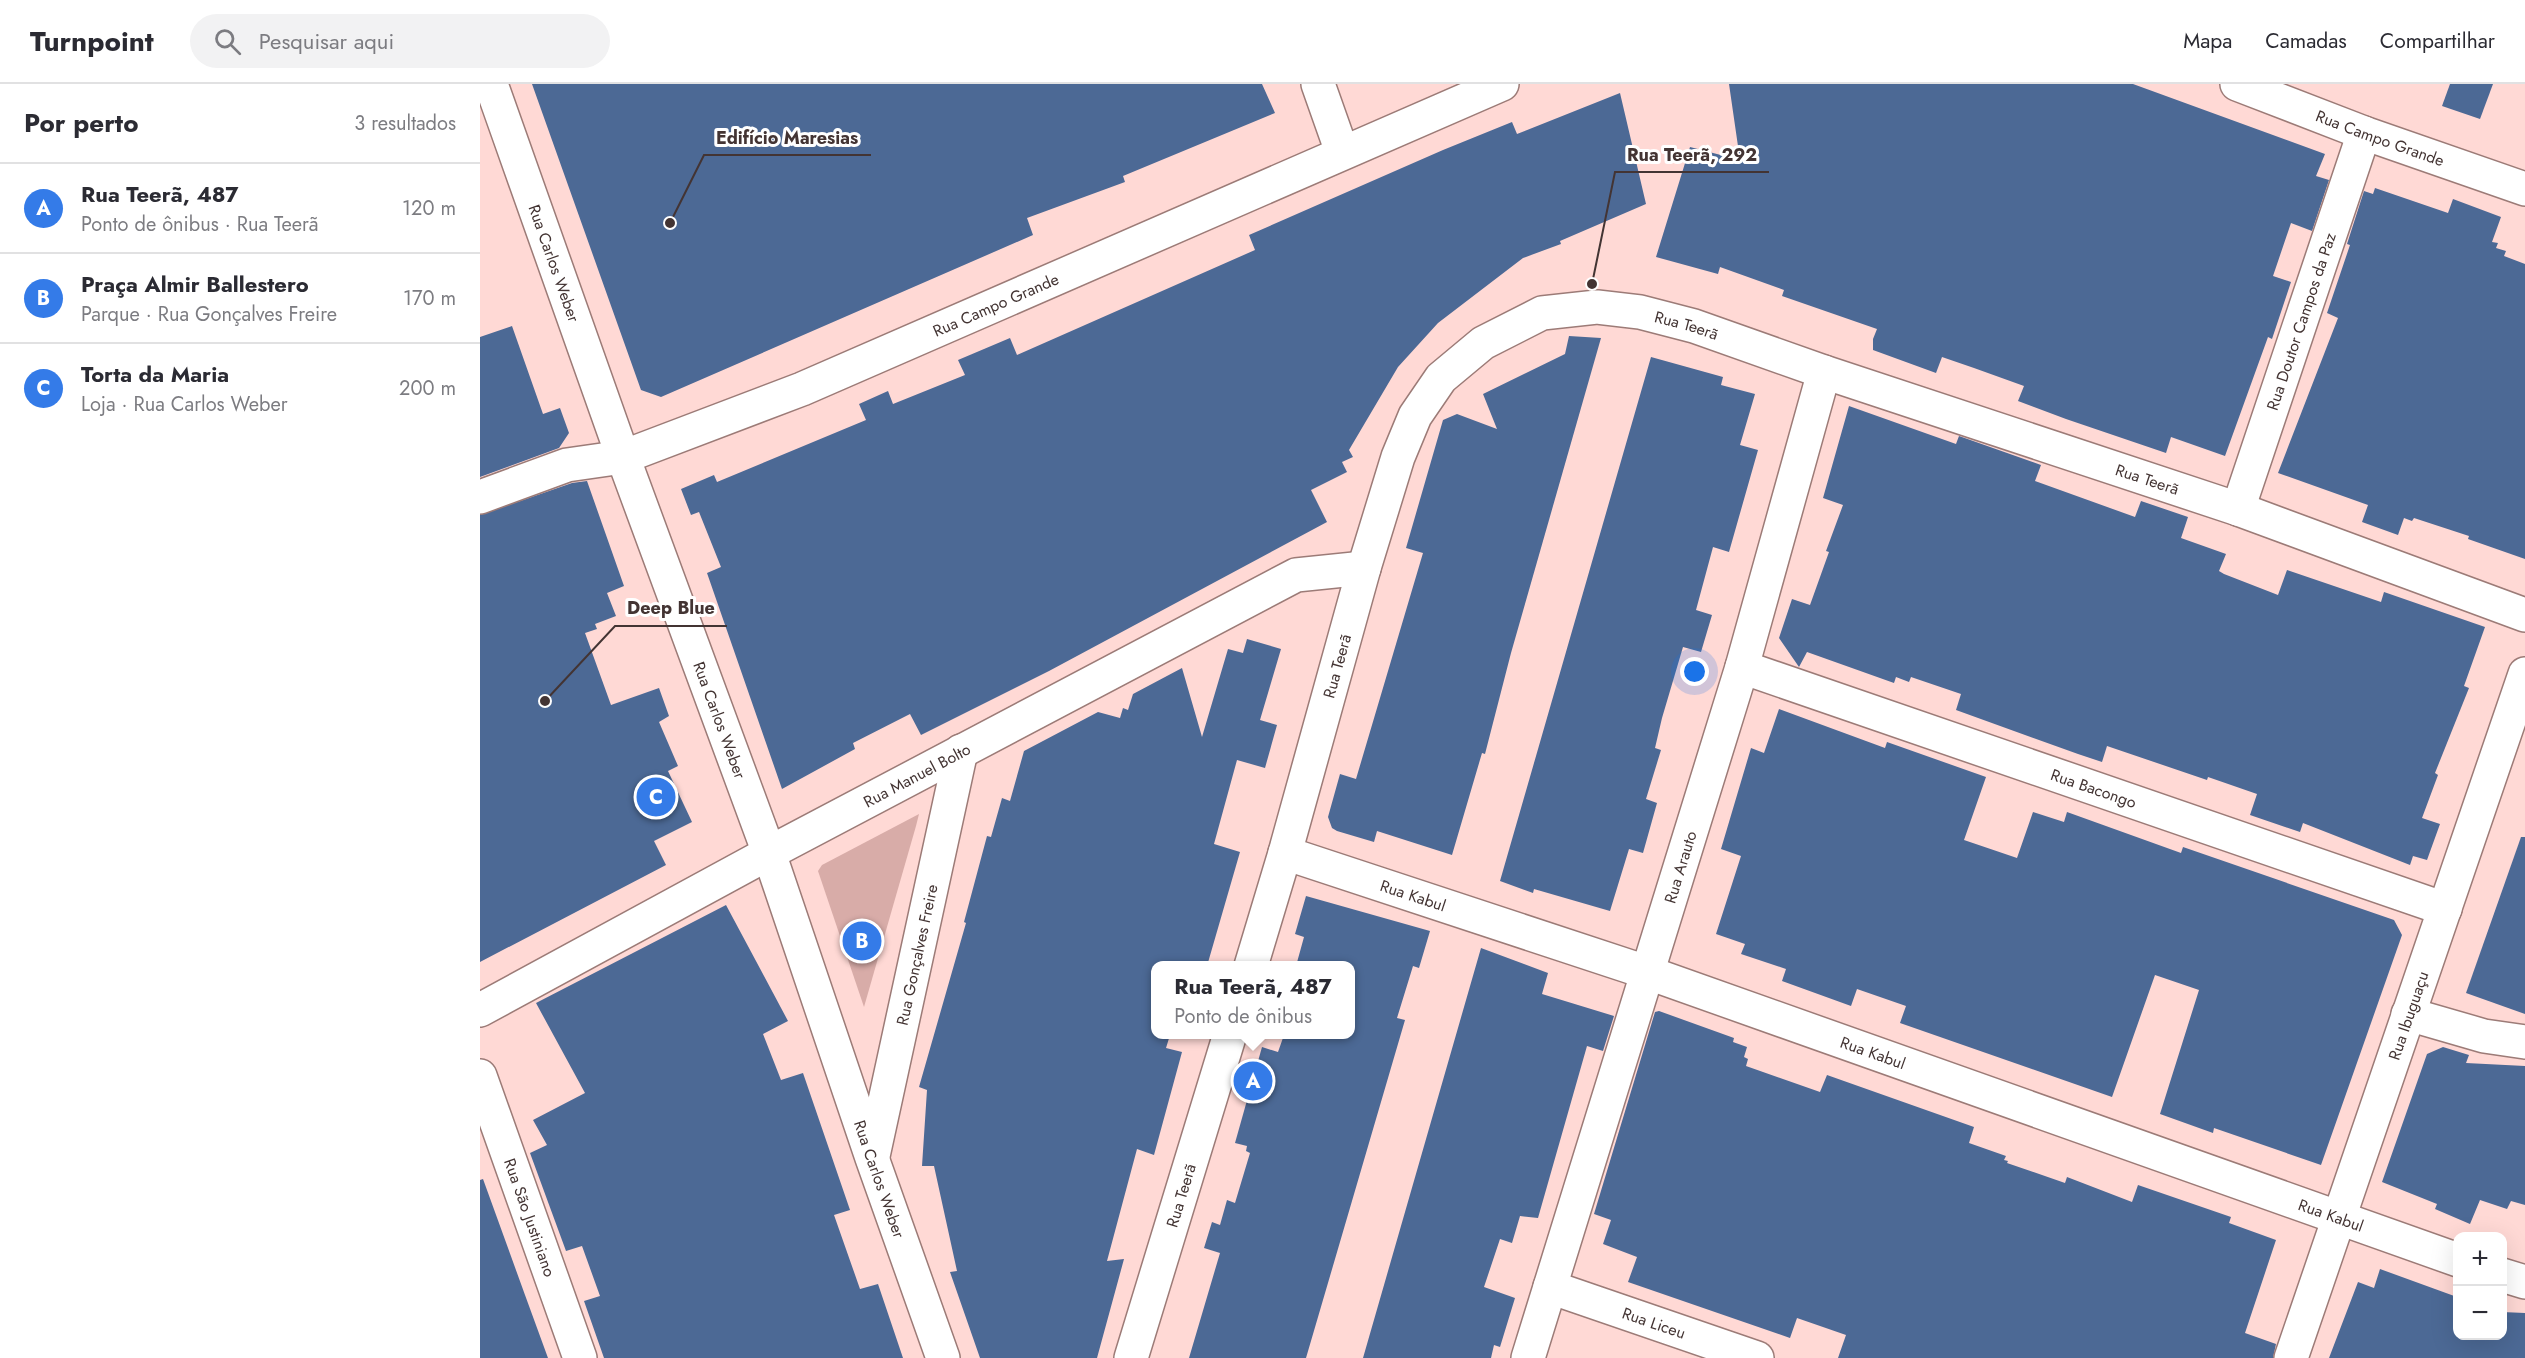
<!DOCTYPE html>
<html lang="pt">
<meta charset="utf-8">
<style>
body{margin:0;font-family:Jost,sans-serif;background:#f2f2f3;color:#2b2b33}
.controls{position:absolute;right:18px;bottom:18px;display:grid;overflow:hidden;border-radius:12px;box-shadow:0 6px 24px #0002}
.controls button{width:54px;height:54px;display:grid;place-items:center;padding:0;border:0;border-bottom:2px solid #e1e1e2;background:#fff;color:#2b2b33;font:30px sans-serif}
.you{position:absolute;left:1215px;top:588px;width:21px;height:21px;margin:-15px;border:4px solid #fff;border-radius:50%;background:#1a73e8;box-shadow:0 0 0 9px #1a73e833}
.badge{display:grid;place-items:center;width:39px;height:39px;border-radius:50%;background:#347be8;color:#fff;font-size:20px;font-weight:700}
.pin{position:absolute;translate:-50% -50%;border:3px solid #fff;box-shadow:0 2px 6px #0006}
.popup{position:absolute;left:671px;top:877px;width:204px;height:78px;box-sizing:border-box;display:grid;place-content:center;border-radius:12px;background:#fff;filter:drop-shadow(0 2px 4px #0005);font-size:20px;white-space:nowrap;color:#7c7c81}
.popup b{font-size:22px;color:#2b2b33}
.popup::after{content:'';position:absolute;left:50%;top:100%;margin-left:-12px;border:12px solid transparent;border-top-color:#fff}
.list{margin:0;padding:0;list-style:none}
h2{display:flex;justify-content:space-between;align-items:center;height:78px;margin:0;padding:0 24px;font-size:26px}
h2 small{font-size:20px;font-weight:400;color:#7c7c81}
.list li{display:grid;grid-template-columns:39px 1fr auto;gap:18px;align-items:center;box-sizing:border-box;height:90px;padding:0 24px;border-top:2px solid #e1e1e2}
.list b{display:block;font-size:22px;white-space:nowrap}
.list p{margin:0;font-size:20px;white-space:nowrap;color:#7c7c81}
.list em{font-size:20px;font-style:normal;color:#7c7c81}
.icon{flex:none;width:33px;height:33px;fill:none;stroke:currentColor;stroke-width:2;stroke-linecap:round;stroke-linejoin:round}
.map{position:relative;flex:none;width:2045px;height:1274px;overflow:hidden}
header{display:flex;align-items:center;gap:36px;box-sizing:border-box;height:84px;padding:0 30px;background:#fff;border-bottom:2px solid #e1e1e2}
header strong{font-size:28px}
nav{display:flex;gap:33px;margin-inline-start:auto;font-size:21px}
.search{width:420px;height:54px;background:#f2f2f3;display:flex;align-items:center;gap:15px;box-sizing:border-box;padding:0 21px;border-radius:33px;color:#7c7c81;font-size:22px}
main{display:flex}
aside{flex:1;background:#fff}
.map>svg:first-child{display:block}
.green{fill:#d8aca8}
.building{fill:#4c6995}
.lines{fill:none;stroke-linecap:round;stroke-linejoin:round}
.minor-casing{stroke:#9c7b77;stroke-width:36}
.minor{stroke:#fff;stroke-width:33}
.labels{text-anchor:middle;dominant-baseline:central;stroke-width:6;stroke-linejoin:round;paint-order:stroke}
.street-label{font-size:16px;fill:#433433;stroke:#fff}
.leader{fill:none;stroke:#433433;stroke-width:2}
.callout-dot{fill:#433433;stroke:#fff;stroke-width:2}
.callout-label{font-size:18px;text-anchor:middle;font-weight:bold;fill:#433433;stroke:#fff;stroke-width:6;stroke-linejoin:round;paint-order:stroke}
</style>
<header>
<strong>Turnpoint</strong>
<div class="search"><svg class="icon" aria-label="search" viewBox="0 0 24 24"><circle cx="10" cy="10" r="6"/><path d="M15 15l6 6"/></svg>Pesquisar aqui</div>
<nav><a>Mapa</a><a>Camadas</a><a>Compartilhar</a></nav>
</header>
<main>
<aside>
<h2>Por perto<small>3 resultados</small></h2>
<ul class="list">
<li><span class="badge">A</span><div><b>Rua Teerã, 487</b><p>Ponto de ônibus · Rua Teerã</p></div><em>120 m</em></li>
<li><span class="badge">B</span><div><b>Praça Almir Ballestero</b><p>Parque · Rua Gonçalves Freire</p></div><em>170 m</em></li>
<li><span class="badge">C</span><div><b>Torta da Maria</b><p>Loja · Rua Carlos Weber</p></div><em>200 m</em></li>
</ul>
</aside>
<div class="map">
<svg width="2045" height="1274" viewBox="0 0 2045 1274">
<rect width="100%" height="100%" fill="#ffd9d5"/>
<path class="green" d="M439 730 436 742 384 923 338 787 342 781Z"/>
<g class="building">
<path d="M52 0H782L795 29 643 92 645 98 547 134 553 151 181 313 161 306Z"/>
<path d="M1249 0H1653L1845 70 1836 92 1849 96 1832 147 1811 139 1793 192 1811 198 1792 255 1788 253 1745 372 1691 353 1686 369 1586 335 1538 317 1544 302 1494 284 1462 273 1456 289 1393 266V255L1397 245 1302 212 1304 206 1240 183 1238 190 1176 173 1210 63 1260 76Z"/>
<path d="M1970 0H2013L2000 35 1962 22Z"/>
<path d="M1140 9 1166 120 1080 157 1081 160 1043 174 958 239 918 283 869 366 873 373 862 378 867 388 831 406 847 438 569 587 441 651 430 630 373 659 375 665 302 705 227 489 241 483 219 428 211 431 201 405 234 391 237 398 386 336 379 320 408 307 413 320 485 291 478 276 530 254 537 271 775 166 769 151 963 66 1032 38 1037 50Z"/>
<path d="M1895 104 1968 129 1973 115 2021 133 2012 158 2018 159 2016 164 2026 167 2024 172 2045 180V475L1988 455 1989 452 1934 434 1932 437 1924 434 1918 451 1882 438 1888 421 1798 389 1858 234 1847 229 1870 161 1867 160 1884 107 1893 110Z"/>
<path d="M32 242 63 330 80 324 89 349 79 364 0 393V253Z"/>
<path d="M1089 252 1121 254 1031 569 1005 670 1002 669 972 771 897 747 894 758 857 747 852 744 848 733 860 690 876 695 943 469 926 464 963 336 977 330 1017 345 1003 310 1085 270Z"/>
<path d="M1171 273 1243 293 1241 301 1275 310 1260 361 1278 366 1249 468 1233 463 1216 526 1232 531 1221 568 1203 563 1182 634 1175 664 1181 666 1166 715 1177 719 1163 769 1149 765 1130 827 1054 805 1053 809 1020 797Z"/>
<path d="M1369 322 1476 360 1479 352 1561 381 1555 397 1655 433 1661 417 1708 433 1701 454 1746 470 1739 487 1744 490 1798 511 1807 486 1901 518 1904 508 2005 543 1984 602 1989 604 1955 689 1958 691 1942 734 1960 740 1947 776 1933 772 1930 781 1823 739 1820 748 1770 731 1777 710 1728 693 1727 696 1627 662 1622 678 1598 670 1476 626 1481 610 1431 593 1429 598 1416 593 1414 599 1327 568 1319 583 1299 554 1312 515 1330 521 1349 468 1346 467 1363 421 1343 414Z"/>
<path d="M107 397 144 502 127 509 136 532 115 540 117 545 105 549 131 621 179 604 189 632 179 638 198 682 188 687 212 738 174 757 186 781 0 878V431L92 399Z"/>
<path d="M767 555 801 565 780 636 797 641 785 684 757 676 734 760 760 768 727 882H675V951H690L686 964 702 968 674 1071 657 1065 627 1177 644 1175 617 1274H500L470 1188 477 1187 454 1082H442L447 1006 439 1003 486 839 484 838 507 752 511 753 522 714 530 717 544 667 618 628 640 634 643 624 648 626 653 610 702 584 722 653 748 565 763 569Z"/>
<path d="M1299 625 1405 664 1407 658 1506 693 1484 756 1537 774 1553 728 1584 738 1587 728 1701 769 1703 763 1914 836 1922 851 1841 1081 1734 1044 1733 1049 1680 1030 1719 906 1675 891 1632 1013 1420 939 1426 922 1377 905 1371 922 1302 897 1306 885 1261 870 1265 860 1236 850 1261 772 1241 765 1271 664 1284 669Z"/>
<path d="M2041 753H2045V930L1986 909Z"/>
<path d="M826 812 950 847 939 884 933 882 917 934 925 936 826 1274H709L740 1169 724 1164 732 1138 740 1141 747 1116 755 1119 770 1069 766 1067 767 1062 755 1059 782 963 798 968 804 951H870V882H816L824 853 815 850Z"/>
<path d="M246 821 308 937 283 950 301 996 323 989 370 1126 354 1131 380 1205 398 1200 423 1274H124L104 1217 120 1212 102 1162 86 1167 50 1069 67 1061 53 1036 105 1009 56 919Z"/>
<path d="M1001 864 1068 889 1062 910 1134 932 1123 967 1107 962 1058 1134 1040 1132 1032 1159 1020 1155 1004 1203 1035 1214 1020 1263 1014 1261 1011 1274H883Z"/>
<path d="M1179 927 1254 954 1253 958 1267 963 1264 973 1268 975 1266 982 1340 1008 1347 991 1494 1043 1489 1059 1526 1072 1524 1076 1528 1077 1527 1079 1585 1099 1587 1093 1652 1118 1658 1101 1751 1133 1749 1139 1796 1156 1765 1249 1796 1260 1793 1274H1358L1366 1251 1317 1234 1310 1254 1148 1198 1157 1173 1123 1160 1131 1136 1114 1130 1175 928Z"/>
<path d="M1963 963 1989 971 1986 979 2045 982V1121L2031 1117 2027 1125 2000 1116 1990 1140 1955 1125 1957 1120 1902 1098 1947 970Z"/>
<path d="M3 1095 45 1211 68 1274H0V1096Z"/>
<path d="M1900 1185 1977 1213V1251H2022V1228L2045 1229V1274H1849L1878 1198 1894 1204Z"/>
</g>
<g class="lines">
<defs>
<g id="minor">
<path id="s1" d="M11 0 143 373 289 769 392 1074 463 1274"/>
<path d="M838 0 862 68"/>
<path id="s2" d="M1757 0 1884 49 2045 105"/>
<path id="s3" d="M0 413 87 381 143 373 322 305 1022 0"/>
<path id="s4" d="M1758 425 1884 49"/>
<path id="s5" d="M1262 583 1965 825"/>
<path id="s6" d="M805 769 1166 888 1978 1176"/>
<path id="s7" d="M771 882 805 769 884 484 918 373 935 332 961 294 1003 259 1062 229 1117 223 1160 228 1214 242 1344 288 1758 425 2045 531"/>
<path id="s8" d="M0 926 289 769 816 491 884 484"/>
<path d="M1928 930 2004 952 2045 958"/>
<path id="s9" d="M0 992 100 1274"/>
<path id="s10" d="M393 1072 481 667"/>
<path d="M2022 1191 2045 1198"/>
<path id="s11" d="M1070 1203 1277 1274"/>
<path id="s12" d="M651 1274 750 950"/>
<path id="s13" d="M1048 1274 1262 583 1344 288"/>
<path id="s14" d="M1811 1274 2045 590"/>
</g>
</defs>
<use href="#minor" class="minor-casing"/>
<use href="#minor" class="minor"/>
</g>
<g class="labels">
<g class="street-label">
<text stroke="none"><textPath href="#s2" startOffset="153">Rua Campo Grande</textPath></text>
<text stroke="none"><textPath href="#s1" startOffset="190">Rua Carlos Weber</textPath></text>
<text stroke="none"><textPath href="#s3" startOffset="552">Rua Campo Grande</textPath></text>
<text stroke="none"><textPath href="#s4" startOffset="198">Rua Doutor Campos da Paz</textPath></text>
<text stroke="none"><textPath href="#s7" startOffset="888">Rua Teerã</textPath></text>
<text stroke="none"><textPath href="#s7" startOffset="1374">Rua Teerã</textPath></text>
<text stroke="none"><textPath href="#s7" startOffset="312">Rua Teerã</textPath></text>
<text stroke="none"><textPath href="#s1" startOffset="676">Rua Carlos Weber</textPath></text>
<text stroke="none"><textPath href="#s8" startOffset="496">Rua Manuel Bolto</textPath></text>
<text stroke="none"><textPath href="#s5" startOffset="372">Rua Bacongo</textPath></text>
<text stroke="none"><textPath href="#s13" startOffset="514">Rua Arauto</textPath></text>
<text stroke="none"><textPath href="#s6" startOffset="135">Rua Kabul</textPath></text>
<text stroke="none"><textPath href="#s10" startOffset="206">Rua Gonçalves Freire</textPath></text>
<text stroke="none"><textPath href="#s14" startOffset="362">Rua Ibuguaçu</textPath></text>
<text stroke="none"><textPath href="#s6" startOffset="621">Rua Kabul</textPath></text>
<text stroke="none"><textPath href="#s1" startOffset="1162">Rua Carlos Weber</textPath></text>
<text stroke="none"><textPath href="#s12" startOffset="170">Rua Teerã</textPath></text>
<text stroke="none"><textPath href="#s6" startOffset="1107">Rua Kabul</textPath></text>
<text stroke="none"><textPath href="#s9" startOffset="150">Rua São Justiniano</textPath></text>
<text stroke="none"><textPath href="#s11" startOffset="110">Rua Liceu</textPath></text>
</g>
</g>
<path class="leader" d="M190 139L224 71H391M1112 200L1135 88H1289M65 617L135 542H247"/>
<g class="callout-dot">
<circle cx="190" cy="139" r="6"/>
<circle cx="1112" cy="200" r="6"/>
<circle cx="65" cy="617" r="6"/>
</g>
<g class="callout-label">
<text x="307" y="60">Edifício Maresias</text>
<text x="1212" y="77">Rua Teerã, 292</text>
<text x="191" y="530">Deep Blue</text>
</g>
</svg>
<div class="controls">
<button>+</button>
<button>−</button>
</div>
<div class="you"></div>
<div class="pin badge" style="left:773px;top:997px">A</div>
<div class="popup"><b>Rua Teerã, 487</b>Ponto de ônibus</div>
<div class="pin badge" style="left:382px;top:857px">B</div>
<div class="pin badge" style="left:176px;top:713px">C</div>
</div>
</main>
